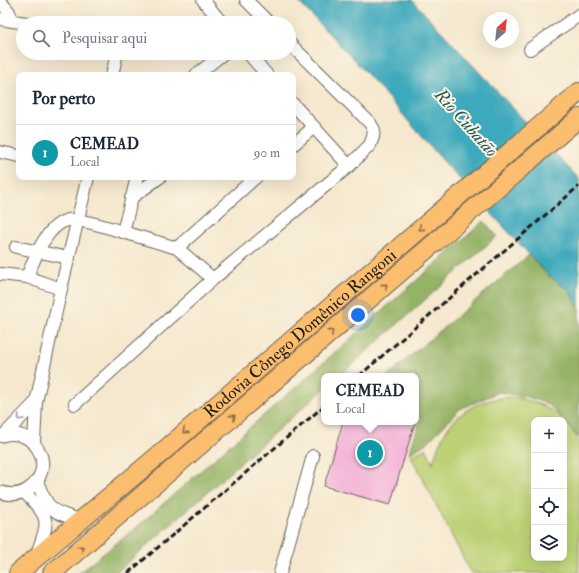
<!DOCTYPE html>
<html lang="pt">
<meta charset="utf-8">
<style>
body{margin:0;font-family:"IM FELL Double Pica",serif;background:#f2f2f3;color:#1f2937}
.controls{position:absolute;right:12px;bottom:12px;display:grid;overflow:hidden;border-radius:8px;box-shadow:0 4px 16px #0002}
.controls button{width:36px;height:36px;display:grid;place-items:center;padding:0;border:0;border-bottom:1px solid #e0e1e3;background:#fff;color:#1f2937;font:20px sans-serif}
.compass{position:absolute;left:483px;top:12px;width:36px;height:36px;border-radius:50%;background:#fff;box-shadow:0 4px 16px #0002;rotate:27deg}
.you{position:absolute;left:358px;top:315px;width:14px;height:14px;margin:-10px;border:3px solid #fff;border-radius:50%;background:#1a73e8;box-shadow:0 0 0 6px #1a73e833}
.badge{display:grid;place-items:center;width:26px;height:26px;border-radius:50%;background:#111827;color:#fff;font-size:13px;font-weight:700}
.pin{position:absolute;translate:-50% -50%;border:2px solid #fff;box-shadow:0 1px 4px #0006}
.popup{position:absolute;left:321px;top:373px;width:98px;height:52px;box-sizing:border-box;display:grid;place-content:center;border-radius:8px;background:#fff;filter:drop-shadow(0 1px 3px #0005);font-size:13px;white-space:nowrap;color:#747a83}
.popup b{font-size:15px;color:#1f2937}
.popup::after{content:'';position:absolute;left:50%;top:100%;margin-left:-8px;border:8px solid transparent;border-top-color:#fff}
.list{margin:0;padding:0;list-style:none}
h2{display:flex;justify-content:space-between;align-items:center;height:52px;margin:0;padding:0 16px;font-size:17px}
h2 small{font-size:13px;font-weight:400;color:#747a83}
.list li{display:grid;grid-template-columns:26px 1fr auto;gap:12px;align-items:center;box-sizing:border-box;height:56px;padding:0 16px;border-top:1px solid #e0e1e3}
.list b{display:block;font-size:15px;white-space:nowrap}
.list p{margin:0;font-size:13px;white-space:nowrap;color:#747a83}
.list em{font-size:13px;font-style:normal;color:#747a83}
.icon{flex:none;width:22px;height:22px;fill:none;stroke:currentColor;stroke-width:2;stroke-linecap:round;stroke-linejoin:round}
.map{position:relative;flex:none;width:579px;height:573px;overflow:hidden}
.search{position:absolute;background:#fff;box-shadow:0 4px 16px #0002;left:16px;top:16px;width:280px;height:44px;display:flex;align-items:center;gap:10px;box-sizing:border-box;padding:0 14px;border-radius:22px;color:#747a83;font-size:15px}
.panel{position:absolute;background:#fff;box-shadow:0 4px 16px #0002;left:16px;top:72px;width:280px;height:108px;border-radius:8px}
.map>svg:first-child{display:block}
.green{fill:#bcd175;stroke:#6c7648}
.forest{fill:#95b366;stroke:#586841}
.water{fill:#3da9bc;stroke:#2c626c}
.building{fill:#f2a5d6}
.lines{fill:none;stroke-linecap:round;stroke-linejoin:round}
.minor-casing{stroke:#68635a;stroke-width:14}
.highway-casing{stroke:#68635a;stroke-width:20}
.minor{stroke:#fff;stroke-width:12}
.highway{stroke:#fbbd6e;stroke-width:18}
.rail{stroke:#1c1c1c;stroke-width:3;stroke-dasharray:6 3;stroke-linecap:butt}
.oneway{stroke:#8c6c45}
.oneway2{stroke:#999}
.labels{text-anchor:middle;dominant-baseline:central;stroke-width:4;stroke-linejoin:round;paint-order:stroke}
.street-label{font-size:17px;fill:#1c1c1c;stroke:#fcf5e5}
.water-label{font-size:18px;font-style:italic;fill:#2b5b64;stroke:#fcf5e5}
</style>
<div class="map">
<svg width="579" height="573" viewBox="0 0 579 573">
<rect width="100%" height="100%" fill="#fcf5e5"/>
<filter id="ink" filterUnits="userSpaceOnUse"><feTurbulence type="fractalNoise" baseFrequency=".025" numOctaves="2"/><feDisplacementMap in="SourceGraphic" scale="8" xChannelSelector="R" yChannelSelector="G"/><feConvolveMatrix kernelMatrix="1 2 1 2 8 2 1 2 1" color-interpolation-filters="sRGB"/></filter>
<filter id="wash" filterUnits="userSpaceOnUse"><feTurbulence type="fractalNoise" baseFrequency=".012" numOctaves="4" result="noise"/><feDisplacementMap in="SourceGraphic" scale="16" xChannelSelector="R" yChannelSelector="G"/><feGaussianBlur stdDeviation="0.9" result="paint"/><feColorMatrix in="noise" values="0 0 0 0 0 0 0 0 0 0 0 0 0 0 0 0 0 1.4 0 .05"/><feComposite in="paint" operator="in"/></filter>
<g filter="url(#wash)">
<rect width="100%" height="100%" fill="#f5e8ce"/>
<path class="green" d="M512 397C532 400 549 406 563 420H534V558H564V421L575 434 579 442V573H471L411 456 426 448 433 463C443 421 469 399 512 397Z"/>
<g class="forest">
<path d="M484 221 497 236 339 376H324V389L116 573H79L137 527Z"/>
<path d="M529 255 548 275 569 290 579 308V438L564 420 548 404 528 397 499 392 460 409 428 442 409 454 421 417 416 415V376H387Z"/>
</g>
<path class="water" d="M297 0H412L579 179V308L569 290 548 275 445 163 370 77Z"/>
<g id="blocks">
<path class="building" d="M343 422H415L390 505 324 486Z"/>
</g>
</g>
<g filter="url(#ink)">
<use href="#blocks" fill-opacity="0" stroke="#68635a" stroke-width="1"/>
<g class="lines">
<defs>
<g id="minor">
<path d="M203 0 222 23"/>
<path d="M246 0 269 23"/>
<path d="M0 1 9 12 12 21"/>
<path d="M0 19 26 23"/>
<path d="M530 49 579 15"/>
<path d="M248 53 267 75"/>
<path d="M112 75 117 53"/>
<path d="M196 75 224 53"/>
<path d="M293 104 349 166"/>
<path d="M293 145 314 127"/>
<path d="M0 152 19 156"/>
<path d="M131 198 160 177"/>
<path d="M123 232 177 248 213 279 349 166 370 145 373 137 374 130 370 123 289 43"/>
<path d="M16 247 69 258"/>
<path d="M177 248 256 177"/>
<path d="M0 274 27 277 61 289"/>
<path d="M27 277C34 260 46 225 68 220 79 218 110 228 123 232L137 177"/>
<path d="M75 404 213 279"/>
<path d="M5 434 36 402"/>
<path d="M0 436C36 424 59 470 27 490 19 495 9 495 0 492"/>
<path d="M34 443 36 402 61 289 88 177"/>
<path d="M37 481C47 509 52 513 81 520"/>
<path d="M24 492C53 520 48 521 36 557"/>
<path d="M280 573 313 456"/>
</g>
<g id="highway">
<path id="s1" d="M18 573 160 454 579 92"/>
<path d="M52 573 579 118"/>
</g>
</defs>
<use href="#minor" class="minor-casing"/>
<use href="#highway" class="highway-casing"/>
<use href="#minor" class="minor"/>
<use href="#highway" class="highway"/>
<g class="rail">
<path d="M359 376 579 186"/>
<path d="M128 573 324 406"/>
</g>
</g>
<defs><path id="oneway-chevron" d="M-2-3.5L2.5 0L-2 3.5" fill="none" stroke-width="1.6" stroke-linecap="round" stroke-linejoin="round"/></defs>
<g class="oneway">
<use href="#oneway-chevron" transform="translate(421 228) rotate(140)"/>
<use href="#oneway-chevron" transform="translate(385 286) rotate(-41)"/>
<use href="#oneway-chevron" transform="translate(331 332) rotate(-41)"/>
<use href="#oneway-chevron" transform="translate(233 417) rotate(-41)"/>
<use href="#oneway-chevron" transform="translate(185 431) rotate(139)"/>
<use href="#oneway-chevron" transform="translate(81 548) rotate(-41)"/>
</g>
<use class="oneway2" href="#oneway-chevron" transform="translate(20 418) rotate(134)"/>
</g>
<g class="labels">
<g class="street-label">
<text stroke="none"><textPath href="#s1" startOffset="370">Rodovia Cônego Domênico Rangoni</textPath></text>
</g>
<g class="water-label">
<text transform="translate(466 123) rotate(48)">Rio Cubatão</text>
</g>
</g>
</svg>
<div class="controls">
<button>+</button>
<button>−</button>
<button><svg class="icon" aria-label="locate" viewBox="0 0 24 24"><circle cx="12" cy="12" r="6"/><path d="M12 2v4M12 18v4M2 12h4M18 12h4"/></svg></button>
<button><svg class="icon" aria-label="layers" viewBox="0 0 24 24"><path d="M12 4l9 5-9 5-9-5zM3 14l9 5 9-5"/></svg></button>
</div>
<svg class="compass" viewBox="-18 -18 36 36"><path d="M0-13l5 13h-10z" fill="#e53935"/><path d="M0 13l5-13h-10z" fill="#747a83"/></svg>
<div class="you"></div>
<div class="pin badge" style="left:370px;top:453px;background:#0f9aa8">1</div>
<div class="popup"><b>CEMEAD</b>Local</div>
<div class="search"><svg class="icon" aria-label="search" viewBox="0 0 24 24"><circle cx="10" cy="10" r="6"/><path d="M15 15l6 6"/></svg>Pesquisar aqui</div>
<section class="panel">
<h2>Por perto<small></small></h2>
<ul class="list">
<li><span class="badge" style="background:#0f9aa8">1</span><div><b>CEMEAD</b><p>Local</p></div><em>90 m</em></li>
</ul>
</section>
</div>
